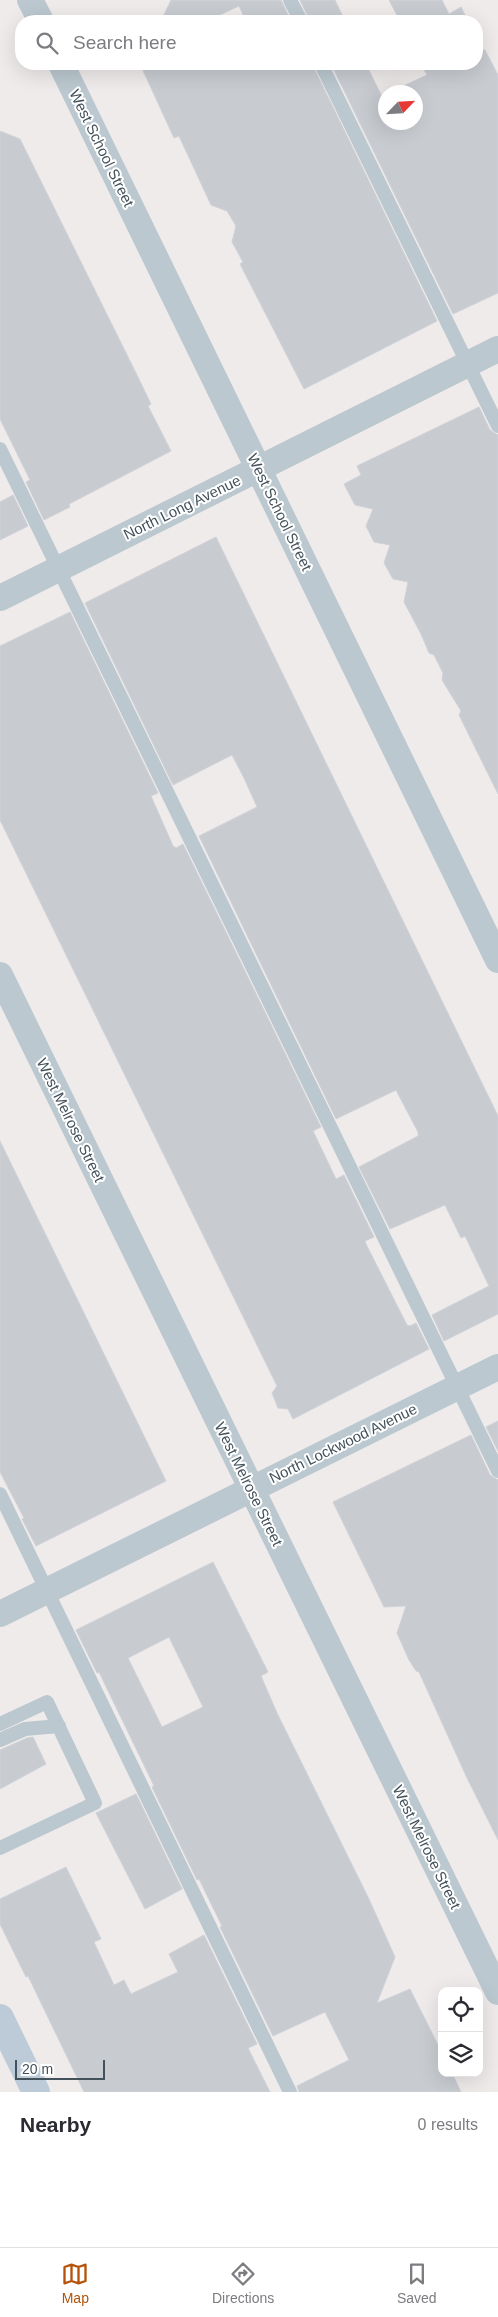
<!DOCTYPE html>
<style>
body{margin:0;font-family:Helvetica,sans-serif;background:#f2f2f3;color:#2b2b33}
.controls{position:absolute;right:15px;bottom:15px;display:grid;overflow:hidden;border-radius:10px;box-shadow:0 5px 20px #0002}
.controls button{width:45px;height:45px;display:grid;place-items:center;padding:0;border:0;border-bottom:1px solid #e1e1e2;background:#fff;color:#2b2b33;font:25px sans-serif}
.compass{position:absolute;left:378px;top:85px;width:45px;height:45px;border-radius:50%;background:#fff;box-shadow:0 5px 20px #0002;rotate:65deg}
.scale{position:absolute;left:15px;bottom:12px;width:90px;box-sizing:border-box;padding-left:5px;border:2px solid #43515a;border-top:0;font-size:14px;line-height:18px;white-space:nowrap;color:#43515a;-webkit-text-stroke:4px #fff;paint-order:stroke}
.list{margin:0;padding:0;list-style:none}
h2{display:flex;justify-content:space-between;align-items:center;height:65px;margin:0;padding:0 20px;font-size:21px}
h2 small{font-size:16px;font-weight:400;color:#7c7c81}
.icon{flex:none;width:28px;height:28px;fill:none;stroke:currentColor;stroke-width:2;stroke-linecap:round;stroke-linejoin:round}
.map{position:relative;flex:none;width:498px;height:2092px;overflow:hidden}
.search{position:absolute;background:#fff;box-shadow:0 5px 20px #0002;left:15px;right:15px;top:15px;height:55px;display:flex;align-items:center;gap:12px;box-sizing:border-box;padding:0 18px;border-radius:20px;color:#7c7c81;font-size:19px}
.sheet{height:155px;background:#fff}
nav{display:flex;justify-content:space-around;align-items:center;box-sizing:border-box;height:70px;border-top:1px solid #e1e1e2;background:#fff;font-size:14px;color:#7c7c81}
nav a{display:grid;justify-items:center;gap:2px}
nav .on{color:#b45309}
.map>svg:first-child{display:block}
.building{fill:#c8ccd1;stroke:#cfd2d8;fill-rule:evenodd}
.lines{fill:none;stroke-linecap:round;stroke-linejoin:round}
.service{stroke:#bbc8cf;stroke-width:14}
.minor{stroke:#bbc8cf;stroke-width:26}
.secondary{stroke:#bccbd7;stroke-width:28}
.labels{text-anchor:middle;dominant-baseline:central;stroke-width:4;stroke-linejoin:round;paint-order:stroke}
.street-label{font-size:15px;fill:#43515a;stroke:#fff}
</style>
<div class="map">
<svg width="498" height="2092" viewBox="0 0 498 2092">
<rect width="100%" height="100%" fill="#efebeb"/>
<g class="building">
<path d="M171 0H281L291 21H246L239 6 207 21H161Z"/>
<path d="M300 0H335L345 21H310Z"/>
<path d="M389 0H442L449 14 461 7 468 21H400Z"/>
<path d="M477 39 482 50H485L498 75V293L453 314 331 64H366L382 97 386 95V122H416V92H390L427 75 421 64H477Z"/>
<path d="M140 64H312L437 321 304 389 240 264 243 262 232 242 236 226 227 211 211 205 179 136 174 138Z"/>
<path d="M0 131 20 139 134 369 151 404 148 406 171 451 69 504 70 507 44 520 26 482 30 480 0 419Z"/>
<path d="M479 407 490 430 498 435V794L459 715 461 711 442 680 443 673 434 655 429 653 421 634 404 602 408 582 393 579 384 563 390 545 374 542 366 526 373 509 355 505 344 484 361 475 357 466Z"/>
<path d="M13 495 28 526 0 540V502Z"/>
<path d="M216 537 498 1116V1314L444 1341 432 1315 489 1286 465 1236 461 1238 445 1205 390 1229 359 1167 418 1136V1132L396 1090 336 1119 199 836 257 807 244 778 232 755 173 785 85 603Z"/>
<path d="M70 612 158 793 151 796 173 846 176 848 183 844 321 1127 313 1131 336 1179 344 1175 374 1237 365 1241 366 1244 407 1325 410 1326 416 1323 429 1349 293 1419 288 1409 278 1408 272 1393 277 1386 0 820V646Z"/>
<path d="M0 1141 166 1481 36 1546 22 1519 24 1518 0 1472Z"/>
<path d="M498 1421V1451L486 1427Z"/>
<path d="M471 1435 490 1475 498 1480V1840L467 1778 419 1672 416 1671 409 1660 397 1633 406 1606 384 1607 333 1502Z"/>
<path d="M213 1562 268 1672 261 1676 277 1713 368 1897 395 1957 377 2003 410 1989 442 2053V2073H452L461 2092H299L297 2086 349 2060 325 2012 273 2036 220 1927 222 1926 199 1879 197 1880 152 1787 154 1786 99 1672 97 1673 76 1630ZM169 1637 203 1707 162 1727 128 1658Z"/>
<path d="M33 1737 46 1764 0 1789V1750L27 1738Z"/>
<path d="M136 1794 182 1889 145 1909 96 1813Z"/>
<path d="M66 1867 101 1939 94 1942 114 1985 124 1980 131 1994 178 1972 169 1954 204 1935 257 2044 248 2048 270 2092H84L28 1976 26 1977 0 1924V1899Z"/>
</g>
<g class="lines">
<g class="service">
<path d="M290 0 301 21"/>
<path d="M321 64 498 426"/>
<path d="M0 449 498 1471"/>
<path d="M0 1494 290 2092"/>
<path d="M0 1724 47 1702 95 1803 0 1848"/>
<path d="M0 1740 25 1729 59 1726"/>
</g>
<g class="minor">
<path d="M30 0 41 21"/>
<path d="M61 64 498 960"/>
<path d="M0 598 498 349"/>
<path d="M0 975 498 1992"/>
<path d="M0 1614 498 1367"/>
</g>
<path class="secondary" d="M0 2018 36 2092"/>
</g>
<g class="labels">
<g class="street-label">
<text transform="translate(102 148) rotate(64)">West School Street</text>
<text transform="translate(182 507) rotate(-26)">North Long Avenue</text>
<text transform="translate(280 512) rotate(64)">West School Street</text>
<text transform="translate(71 1120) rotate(64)">West Melrose Street</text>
<text transform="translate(343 1443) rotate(-26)">North Lockwood Avenue</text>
<text transform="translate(249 1484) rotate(64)">West Melrose Street</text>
<text transform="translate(427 1847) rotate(64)">West Melrose Street</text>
</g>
</g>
</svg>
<div class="controls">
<button><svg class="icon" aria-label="locate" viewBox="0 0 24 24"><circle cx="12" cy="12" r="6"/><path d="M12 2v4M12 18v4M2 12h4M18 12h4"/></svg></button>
<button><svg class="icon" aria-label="layers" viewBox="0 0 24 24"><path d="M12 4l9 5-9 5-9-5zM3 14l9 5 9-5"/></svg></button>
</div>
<svg class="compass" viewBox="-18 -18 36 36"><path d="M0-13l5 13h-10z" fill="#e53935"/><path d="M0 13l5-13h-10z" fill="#7c7c81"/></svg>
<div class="scale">20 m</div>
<div class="search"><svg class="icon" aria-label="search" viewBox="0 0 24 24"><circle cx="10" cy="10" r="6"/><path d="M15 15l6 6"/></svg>Search here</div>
</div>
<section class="sheet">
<h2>Nearby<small>0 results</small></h2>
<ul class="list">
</ul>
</section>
<nav>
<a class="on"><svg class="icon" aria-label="map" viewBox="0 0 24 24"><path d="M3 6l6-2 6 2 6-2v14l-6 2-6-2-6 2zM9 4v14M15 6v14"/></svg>Map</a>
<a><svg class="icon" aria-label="directions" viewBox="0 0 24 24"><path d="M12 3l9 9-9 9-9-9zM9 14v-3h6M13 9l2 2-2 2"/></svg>Directions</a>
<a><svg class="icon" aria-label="saved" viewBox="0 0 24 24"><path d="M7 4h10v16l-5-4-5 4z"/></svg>Saved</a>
</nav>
